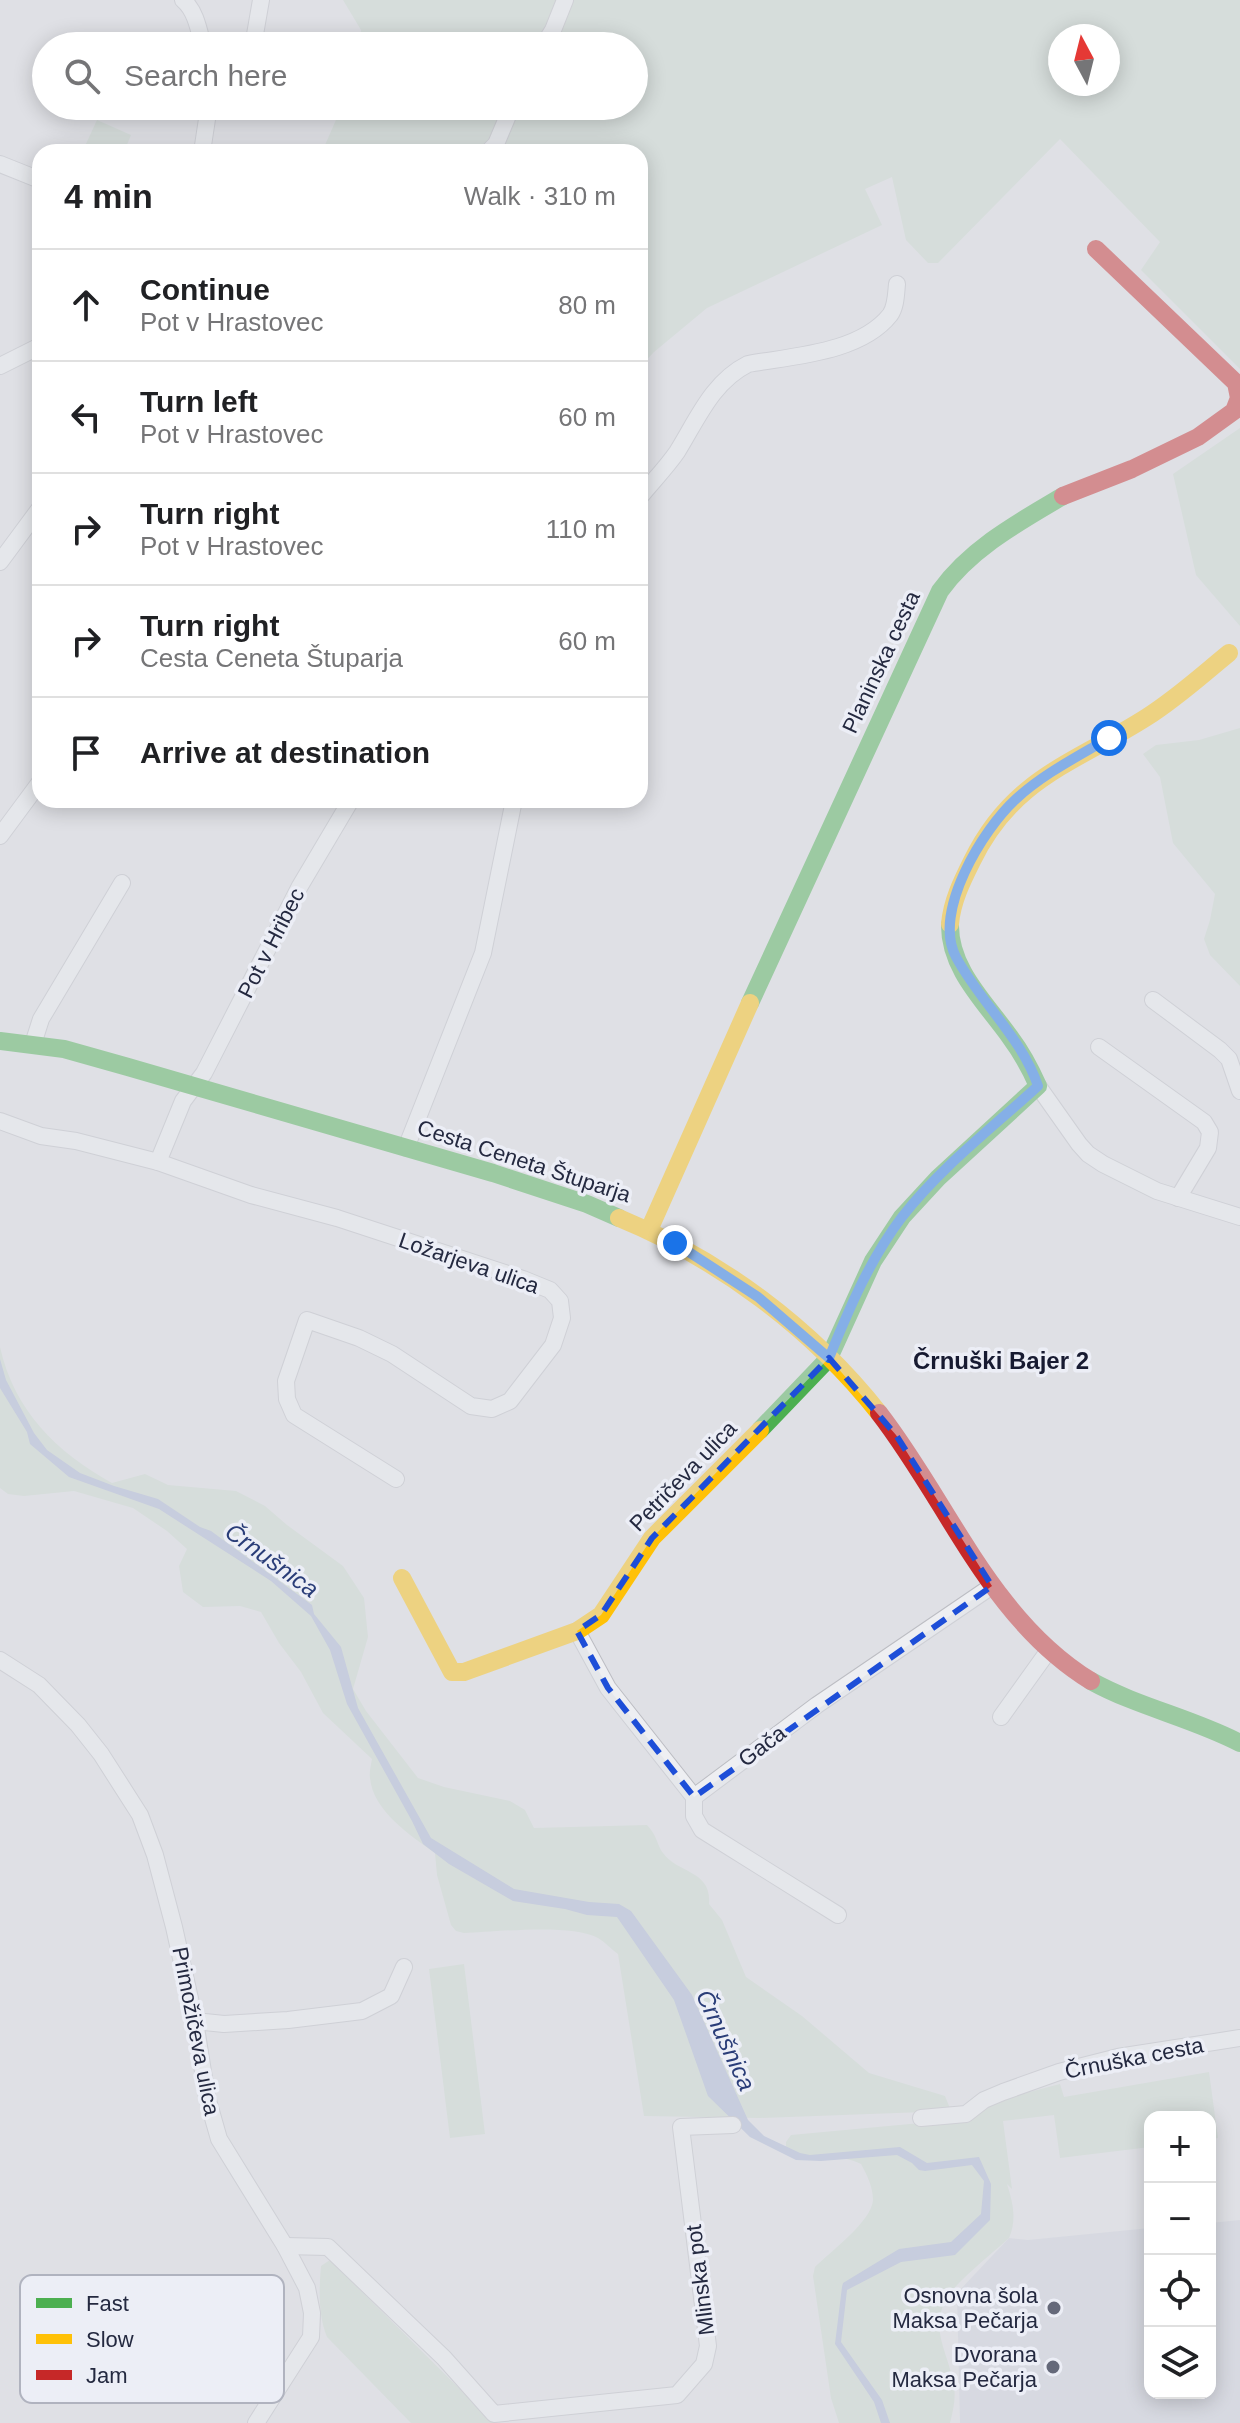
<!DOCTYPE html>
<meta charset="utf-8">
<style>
body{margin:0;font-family:Arial,sans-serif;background:#f2f2f2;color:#202124}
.controls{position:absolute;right:24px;bottom:24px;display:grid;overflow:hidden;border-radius:16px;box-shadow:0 4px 20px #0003}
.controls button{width:72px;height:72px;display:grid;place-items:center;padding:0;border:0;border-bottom:2px solid #e0e0e0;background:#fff;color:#202124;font:40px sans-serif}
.compass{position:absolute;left:1048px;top:24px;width:72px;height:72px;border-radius:50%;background:#fff;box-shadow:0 4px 20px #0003;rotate:353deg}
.stop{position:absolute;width:24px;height:24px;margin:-18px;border:6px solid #1a73e8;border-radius:50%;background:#fff}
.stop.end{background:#1a73e8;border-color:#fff;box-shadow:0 2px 8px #0008}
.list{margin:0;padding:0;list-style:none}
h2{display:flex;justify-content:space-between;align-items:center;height:104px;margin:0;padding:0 32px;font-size:34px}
h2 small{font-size:26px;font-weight:400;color:#757577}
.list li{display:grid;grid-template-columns:52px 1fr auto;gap:24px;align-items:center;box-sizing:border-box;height:112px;padding:0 32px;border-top:2px solid #e0e0e0}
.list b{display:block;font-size:30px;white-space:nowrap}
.list p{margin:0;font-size:26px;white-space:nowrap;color:#757577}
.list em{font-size:26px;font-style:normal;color:#757577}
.icon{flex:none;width:44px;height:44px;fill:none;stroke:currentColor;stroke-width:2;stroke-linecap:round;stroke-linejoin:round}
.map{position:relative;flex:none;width:1240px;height:2423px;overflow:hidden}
.search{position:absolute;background:#fff;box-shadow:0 4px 20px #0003;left:32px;top:32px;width:616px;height:88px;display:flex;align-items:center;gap:20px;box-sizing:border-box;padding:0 28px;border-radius:44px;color:#757577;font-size:30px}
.panel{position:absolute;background:#fff;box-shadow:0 4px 20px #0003;left:32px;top:144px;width:616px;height:664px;border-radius:24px}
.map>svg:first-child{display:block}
.built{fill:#cfd1db}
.green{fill:#cdd9ce;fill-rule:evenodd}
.water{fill:#aab5d4}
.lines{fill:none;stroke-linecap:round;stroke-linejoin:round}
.street-casing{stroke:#bcbdc3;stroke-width:18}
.street{stroke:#eeeff2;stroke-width:16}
.fast{stroke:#4caf50;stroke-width:18}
.slow{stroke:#ffc107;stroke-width:18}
.jam{stroke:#c62828;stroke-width:18}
.route{stroke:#1a73e8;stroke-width:10}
.marked{fill:none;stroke:#1d4ed8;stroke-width:6;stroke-dasharray:16 10;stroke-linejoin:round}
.poi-dot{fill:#65697a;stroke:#eceef6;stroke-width:3}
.labels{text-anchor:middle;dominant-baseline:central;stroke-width:7;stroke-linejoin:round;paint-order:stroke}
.street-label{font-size:22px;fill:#242940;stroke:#eceef6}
.poi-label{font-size:22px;fill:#242940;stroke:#eceef6;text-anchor:end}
.neighbourhood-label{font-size:24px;font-weight:bold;fill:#171a31;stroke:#eceef6}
.water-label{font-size:24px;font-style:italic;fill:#2a3d78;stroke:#eceef6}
.key{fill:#eceef6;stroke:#b0b3bf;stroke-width:2}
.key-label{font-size:22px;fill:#242940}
</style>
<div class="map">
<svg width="1240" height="2423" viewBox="0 0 1240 2423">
<rect width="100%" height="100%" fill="#dfe0e5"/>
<path class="built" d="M1240 2220V2423H960L957 2293 1009 2238 1028 2240 1150 2228V2393H1210V2223Z"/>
<g class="green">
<path d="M343 0H1240V369L1141 270 1160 242 1060 139 938 263H928L906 240 892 177 865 189 882 225 707 308 654 352 640 367V152H322L342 106H634V46H360L361 30ZM1060 36H1108V84H1060Z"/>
<path d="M97 120 131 135 124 152H98L85 146Z"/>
<path d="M1240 428V626L1196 575 1173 474Z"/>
<path d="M1240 728V986L1210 955 1204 939 1210 920 1215 894 1173 843 1160 777 1143 754 1156 745 1199 740Z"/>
<path d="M0 1347C14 1410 56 1452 112 1483L145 1474 168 1485 236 1491 265 1506 287 1525 343 1566 364 1598 368 1637 353 1689 366 1711 418 1778 444 1787 510 1801 525 1810 534 1828 647 1825C658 1837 656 1843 663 1853 678 1874 712 1870 709 1904L722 1920 746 1977 802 2016 869 2073 945 2096 951 2111 759 2118 644 2116 618 1954C611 1949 605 1942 598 1938 572 1923 495 1932 464 1933L456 1931 451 1925 437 1875 435 1853C411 1836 373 1811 370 1778 369 1772 371 1765 372 1759L323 1713 301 1672 279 1643 261 1612 240 1606 203 1607 183 1592 179 1566 187 1549 167 1531 133 1508 74 1491 24 1496 8 1494 0 1488Z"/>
<path d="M464 1964 485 2134 450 2138 429 1969Z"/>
<path d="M1209 2072 1218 2138 1210 2139V2117H1150V2147L1060 2158 1054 2115 1003 2121 1012 2189 1007 2184C1013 2203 1017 2219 1009 2238 994 2252 956 2282 947 2298 928 2330 950 2355 954 2387 956 2399 953 2411 950 2423H839L831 2398 813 2276 815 2267C830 2252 872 2221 873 2200 873 2187 867 2175 861 2164 851 2159 839 2157 827 2156 813 2154 797 2159 786 2151V2142L791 2135 964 2119 1006 2098 1060 2084 1064 2097Z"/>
<path d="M330 2260 494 2423H411L327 2337C318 2315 319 2289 321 2266Z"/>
</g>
<path class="water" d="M0 1359 6 1380 34 1433 47 1450 80 1473 114 1486 158 1499 200 1527 211 1531 312 1605 314 1614 341 1647 358 1708 431 1838 514 1889 589 1902 619 1904 631 1911 692 1995 748 2120 764 2136 800 2153 810 2155 900 2147 927 2163 979 2157 991 2184 990 2220 955 2255 901 2262 847 2290 841 2342 882 2400 890 2423H881L874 2402 835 2344 842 2287 843 2283 899 2249 951 2242 981 2214 984 2181 972 2165 925 2171 919 2170 912 2163 897 2155 821 2161 796 2160 750 2137 708 2096 674 2000 617 1917 587 1915 565 1909 513 1901 449 1864 423 1844 412 1821 347 1704 330 1650 311 1616 271 1581 159 1509 69 1477 30 1444 27 1432 0 1388Z"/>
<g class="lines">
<defs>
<g id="street">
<path d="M183 0C196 11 199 31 203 46"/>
<path d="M253 46 261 0"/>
<path d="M543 46 553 30 565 0"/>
<path d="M202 152 209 106"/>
<path d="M488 152 496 144 512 106"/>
<path d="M0 164 40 180"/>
<path d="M0 366 40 346"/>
<path d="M640 497C652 482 666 468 677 452 697 420 712 382 748 364 792 356 860 353 890 315 896 307 896 294 897 284"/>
<path d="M0 562 40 508"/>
<path d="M0 836 40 782"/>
<path d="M1153 1000 1220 1050 1229 1059 1240 1091"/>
<path d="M33 1044 41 1019 122 883"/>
<path d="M1099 1047 1204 1122 1210 1132 1208 1148 1178 1198"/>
<path d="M1038 1086 1079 1144 1088 1154 1103 1164 1157 1191 1240 1217"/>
<path d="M0 1121 41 1136 76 1141 158 1162 251 1195 337 1218 523 1279 550 1290 560 1301 562 1318 553 1345 510 1401 492 1409 471 1406 392 1354 359 1338 307 1320 286 1381 287 1399 294 1415 396 1479"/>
<path d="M406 1148 483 953 514 800"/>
<path d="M158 1162 183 1101 204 1073 300 886 351 800"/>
<path d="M577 1631 608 1688 694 1797"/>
<path d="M0 1660 39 1685 78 1725 101 1754 140 1815 155 1855 174 1927 195 2021 207 2097 219 2139 285 2246 307 2288 312 2313 311 2337 256 2423"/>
<path d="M1001 1717 1049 1650"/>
<path d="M838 1915 702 1830 694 1816V1797L817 1705 992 1586"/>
<path d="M195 2021 224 2024 288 2020 362 2011 391 1996 404 1967"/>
<path d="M921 2118 966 2114 984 2100 1003 2092 1059 2072 1118 2057 1240 2038"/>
<path d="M285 2246 328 2247 444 2358 494 2414 677 2395 704 2364 708 2346 681 2127 733 2125"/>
</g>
</defs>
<use href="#street" class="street-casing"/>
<use href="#street" class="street"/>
<g class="fast">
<path d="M750 1003 940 591C971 548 1019 522 1063 496"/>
<path d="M0 1041 64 1049 128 1067 493 1173 587 1204 619 1218"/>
<path d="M760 1430 829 1358 873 1261 902 1217 938 1178 1038 1086C1030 1068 1022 1053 1010 1037 986 1003 949 969 950 924"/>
<path d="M1091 1681C1138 1707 1192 1718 1240 1743"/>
</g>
<g class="slow">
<path d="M950 924C952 901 962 881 972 861 1013 777 1075 763 1147 717 1177 698 1202 675 1229 653"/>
<path d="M619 1218C719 1259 812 1328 879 1413"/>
<path d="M649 1230 750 1003"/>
<path d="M402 1578 452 1672H464L577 1631 601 1615 652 1538 760 1430"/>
</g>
<g class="jam">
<path d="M1063 496 1132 469 1198 437 1234 411 1239 398 1236 383 1096 249"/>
<path d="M879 1413C949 1503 990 1619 1091 1681"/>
</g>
</g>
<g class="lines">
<path class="route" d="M675 1243 758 1297 829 1358C849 1309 870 1259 902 1217 940 1168 992 1128 1038 1086 1022 1038 980 1002 956 957 932 912 983 829 1016 799 1043 774 1077 757 1109 738"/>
</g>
<path d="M0 0H1240V2423H0ZM829 1358 896 1435 992 1586 694 1797 608 1688 577 1631 601 1615 652 1538Z" fill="#dfe0e5" fill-opacity=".55" fill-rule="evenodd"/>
<path class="marked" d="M829 1358 896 1435 992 1586 694 1797 608 1688 577 1631 601 1615 652 1538Z"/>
<g class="poi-dot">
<circle cx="1054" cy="2308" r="8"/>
<circle cx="1053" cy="2367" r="8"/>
</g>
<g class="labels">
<g class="street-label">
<text transform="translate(881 662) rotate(-65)">Planinska cesta</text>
<text transform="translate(271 943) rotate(-63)">Pot v Hribec</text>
<text transform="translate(524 1161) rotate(18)">Cesta Ceneta Štuparja</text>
<text transform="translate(469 1263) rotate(19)">Ložarjeva ulica</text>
<text transform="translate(683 1476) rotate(-46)">Petričeva ulica</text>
<text transform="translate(762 1746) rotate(-37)">Gača</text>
<text transform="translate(196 2031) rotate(79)">Primožičeva ulica</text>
<text transform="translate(1134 2058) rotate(-11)">Črnuška cesta</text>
<text transform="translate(700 2280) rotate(-97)">Mlinska pot</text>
</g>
<g class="poi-label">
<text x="1038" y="2295">Osnovna šola<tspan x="1038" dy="25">Maksa Pečarja</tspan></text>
<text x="1037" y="2354">Dvorana<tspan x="1037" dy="25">Maksa Pečarja</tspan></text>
</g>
<g class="neighbourhood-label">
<text x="1001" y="1360">Črnuški Bajer 2</text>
</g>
<g class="water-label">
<text transform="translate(272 1560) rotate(36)">Črnušnica</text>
<text transform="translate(726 2040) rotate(65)">Črnušnica</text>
</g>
</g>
<rect x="20" y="2275" width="264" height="128" rx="12" class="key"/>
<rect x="36" y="2298" width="36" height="10" fill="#4caf50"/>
<rect x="36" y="2334" width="36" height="10" fill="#ffc107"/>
<rect x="36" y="2370" width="36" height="10" fill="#c62828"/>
<g class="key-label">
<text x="86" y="2311">Fast</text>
<text x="86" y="2347">Slow</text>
<text x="86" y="2383">Jam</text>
</g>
</svg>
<div class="controls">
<button>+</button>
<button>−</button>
<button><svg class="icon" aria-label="locate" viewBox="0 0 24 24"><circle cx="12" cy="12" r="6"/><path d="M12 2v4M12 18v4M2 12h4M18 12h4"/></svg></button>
<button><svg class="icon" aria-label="layers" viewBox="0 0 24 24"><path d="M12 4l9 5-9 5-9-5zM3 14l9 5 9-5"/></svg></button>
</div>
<svg class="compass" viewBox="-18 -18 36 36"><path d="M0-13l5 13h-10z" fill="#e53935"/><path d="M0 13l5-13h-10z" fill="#757577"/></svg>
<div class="stop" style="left:1109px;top:738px"></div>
<div class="stop end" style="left:675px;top:1243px"></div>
<div class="search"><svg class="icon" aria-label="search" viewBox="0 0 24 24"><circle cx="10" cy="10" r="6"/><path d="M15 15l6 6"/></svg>Search here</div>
<section class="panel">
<h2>4 min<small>Walk · 310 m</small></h2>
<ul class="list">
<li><svg class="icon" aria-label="ahead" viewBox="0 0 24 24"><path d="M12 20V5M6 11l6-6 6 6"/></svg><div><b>Continue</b><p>Pot v Hrastovec</p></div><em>80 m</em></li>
<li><svg class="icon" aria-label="left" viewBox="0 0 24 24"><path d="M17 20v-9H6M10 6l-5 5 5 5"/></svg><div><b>Turn left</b><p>Pot v Hrastovec</p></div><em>60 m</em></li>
<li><svg class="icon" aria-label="right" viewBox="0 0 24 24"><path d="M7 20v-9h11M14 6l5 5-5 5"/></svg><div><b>Turn right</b><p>Pot v Hrastovec</p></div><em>110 m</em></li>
<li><svg class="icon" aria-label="right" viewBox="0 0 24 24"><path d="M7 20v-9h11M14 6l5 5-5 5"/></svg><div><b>Turn right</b><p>Cesta Ceneta Štuparja</p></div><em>60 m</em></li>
<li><svg class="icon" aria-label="arrive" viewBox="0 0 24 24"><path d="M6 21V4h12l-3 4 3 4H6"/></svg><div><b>Arrive at destination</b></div></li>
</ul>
</section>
</div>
